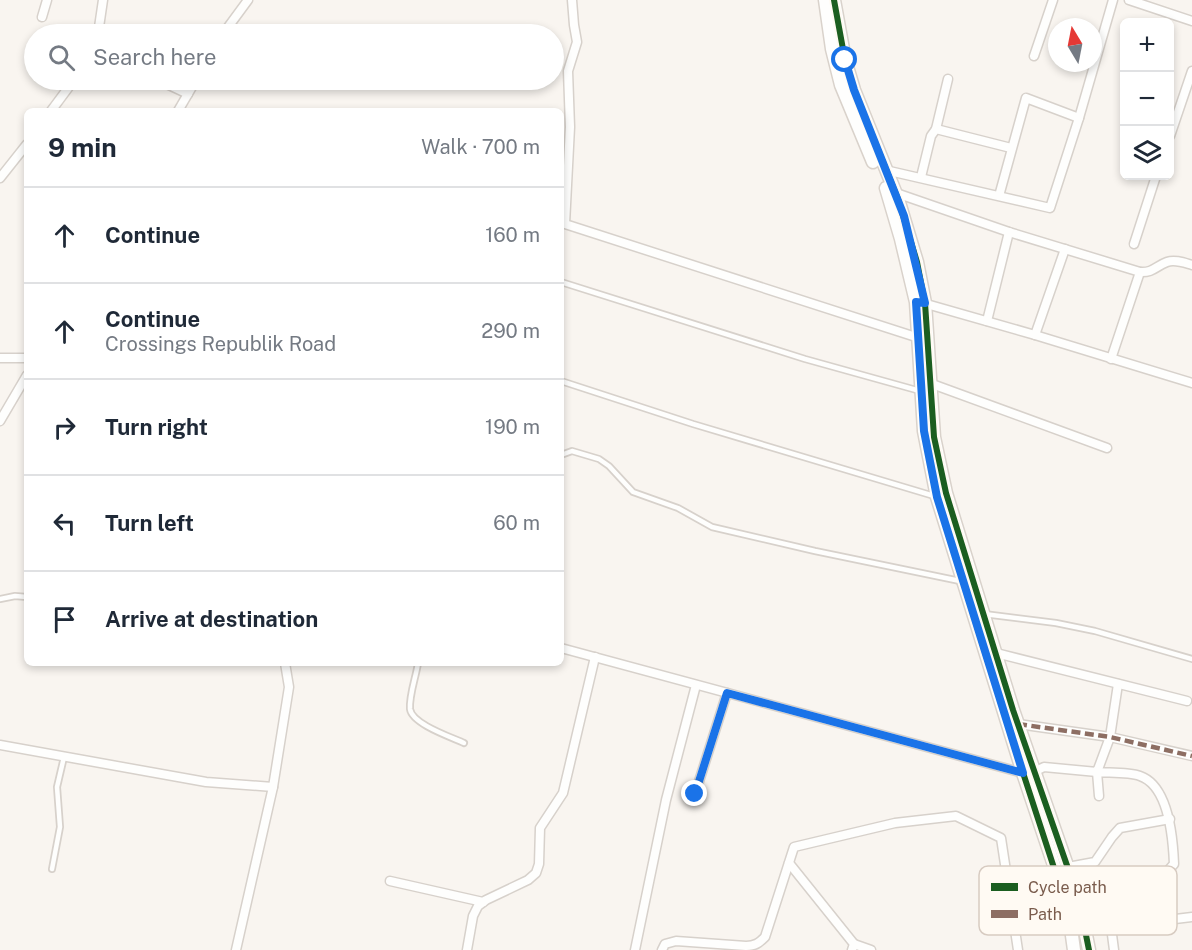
<!DOCTYPE html>
<meta charset="utf-8">
<style>
body{margin:0;font-family:"Public Sans",sans-serif;background:#f6f6f7;color:#1f2937}
.controls{position:absolute;right:18px;top:18px;display:grid;overflow:hidden;border-radius:9px;box-shadow:0 3px 9px #0003}
.controls button{width:54px;height:54px;display:grid;place-items:center;padding:0;border:0;border-bottom:2px solid #e0e1e3;background:#fff;color:#1f2937;font:30px sans-serif}
.compass{position:absolute;left:1048px;top:18px;width:54px;height:54px;border-radius:50%;background:#fff;box-shadow:0 3px 9px #0003;rotate:350deg}
.stop{position:absolute;width:18px;height:18px;margin:-14px;border:4px solid #1a73e8;border-radius:50%;background:#fff}
.stop.end{background:#1a73e8;border-color:#fff;box-shadow:0 2px 6px #0008}
.list{margin:0;padding:0;list-style:none}
h2{display:flex;justify-content:space-between;align-items:center;height:78px;margin:0;padding:0 24px;font-size:26px}
h2 small{font-size:20px;font-weight:400;color:#747a83}
.list li{display:grid;grid-template-columns:39px 1fr auto;gap:18px;align-items:center;box-sizing:border-box;height:96px;padding:0 24px;border-top:2px solid #e0e1e3}
.list b{display:block;font-size:22px;white-space:nowrap}
.list p{margin:0;font-size:20px;white-space:nowrap;color:#747a83}
.list em{font-size:20px;font-style:normal;color:#747a83}
.icon{flex:none;width:33px;height:33px;fill:none;stroke:currentColor;stroke-width:2;stroke-linecap:round;stroke-linejoin:round}
.map{position:relative;flex:none;width:1192px;height:950px;overflow:hidden}
.search{position:absolute;background:#fff;box-shadow:0 3px 9px #0003;left:24px;top:24px;width:540px;height:66px;display:flex;align-items:center;gap:15px;box-sizing:border-box;padding:0 21px;border-radius:33px;color:#747a83;font-size:22px}
.panel{position:absolute;background:#fff;box-shadow:0 3px 9px #0003;left:24px;top:108px;width:540px;height:558px;border-radius:9px}
.map>svg:first-child{display:block}
.lines{fill:none;stroke-linecap:round;stroke-linejoin:round}
.lane-casing{stroke:#d7d1cb;stroke-width:8}
.street-casing{stroke:#d7d1cb;stroke-width:11}
.secondary-casing{stroke:#d9d2cb;stroke-width:15}
.lane{stroke:#fefefd;stroke-width:4.5}
.street{stroke:#fefefd;stroke-width:8}
.secondary{stroke:#fefefd;stroke-width:12}
.quiet{stroke:#8d6e63;stroke-width:4.5;stroke-dasharray:9 4.5;stroke-linecap:butt}
.cycleway-casing{stroke:#fffaf3;stroke-width:10}
.cycleway{stroke:#1b5e20;stroke-width:6}
.route{stroke:#1a73e8;stroke-width:8}
.key{fill:#fffaf3;stroke:#d7cbc1;stroke-width:1.5}
.key-label{font-size:16px;fill:#7a5c4d}
</style>
<div class="map">
<svg width="1192" height="950" viewBox="0 0 1192 950">
<rect width="100%" height="100%" fill="#f9f5f0"/>
<g class="lines">
<defs>
<g id="lane">
<path d="M561 282 805 359 920 391"/>
<path d="M561 381 693 424 934 496"/>
<path d="M561 455 572 451 599 459 609 466 633 492 678 508 712 527 815 551 960 581"/>
<path d="M0 599 15 596 27 597"/>
<path d="M984 614 1056 623 1095 631 1192 659"/>
<path d="M418 663C416 677 409 695 410 709 412 724 451 737 464 743"/>
<path d="M52 869 60 827 57 787 64 757"/>
</g>
<g id="street">
<path d="M572 0 574 25 577 42 568 71 570 127 565 224 919 338"/>
<path d="M1129 0 1192 21"/>
<path d="M42 17 47 0"/>
<path d="M98 34 103 0"/>
<path d="M223 34 248 0"/>
<path d="M1034 56 1053 0"/>
<path d="M158 80 188 94"/>
<path d="M51 111 74 80"/>
<path d="M178 111 196 80"/>
<path d="M1079 118 1113 0"/>
<path d="M936 129 948 79"/>
<path d="M1170 136 1192 71"/>
<path d="M885 170 1050 208 1079 118 1026 98 999 196"/>
<path d="M921 177 931 136 936 129 1011 148"/>
<path d="M0 178 27 144"/>
<path d="M896 193 1009 232 1140 272C1153 273 1156 266 1167 262 1175 259 1185 263 1192 265"/>
<path d="M1134 244 1156 176"/>
<path d="M1065 249 1035 335 1192 383"/>
<path d="M923 303 1035 335"/>
<path d="M987 321 1009 232"/>
<path d="M0 358H27"/>
<path d="M1111 359 1140 272"/>
<path d="M932 384 1107 448"/>
<path d="M0 421 27 375"/>
<path d="M561 648 1023 773 1034 772 1044 767 1097 772 1110 737 1118 684"/>
<path d="M996 653 1187 701"/>
<path d="M1018 724 1110 737 1192 756"/>
<path d="M0 745 206 782 273 787"/>
<path d="M695 794 727 693"/>
<path d="M789 863 854 944 852 950"/>
<path d="M1068 867 1095 862 1112 837 1120 828 1170 819"/>
<path d="M390 881 483 902"/>
<path d="M1080 906 1157 883 1174 864C1173 839 1169 786 1140 776 1129 772 1109 773 1097 772L1099 796"/>
<path d="M1111 927 1114 950"/>
<path d="M1085 930 1192 917"/>
<path d="M854 944 871 950"/>
<path d="M236 950 273 787 289 687 285 663"/>
<path d="M467 950 473 916 478 906 486 900 528 880 536 873 539 864 540 828 563 793 595 657"/>
<path d="M635 950 666 800 696 685"/>
<path d="M662 950 665 944 676 941 746 946C755 946 759 943 765 937L794 847 895 823 956 816 1001 838 1018 950"/>
</g>
<g id="secondary">
<path d="M825 0 832 49 841 85 873 162"/>
<path d="M834 0 845 60 854 90 898 199 917 262 925 303 934 437 946 493 1013 710 1079 900 1089 950"/>
<path d="M886 188 901 239 916 302 924 431 937 497 1023 773 1059 880 1069 914 1074 950"/>
</g>
</defs>
<use href="#lane" class="lane-casing"/>
<use href="#street" class="street-casing"/>
<use href="#secondary" class="secondary-casing"/>
<use href="#lane" class="lane"/>
<use href="#street" class="street"/>
<use href="#secondary" class="secondary"/>
<path class="quiet" d="M1018 724 1110 737 1192 756"/>
<defs>
<g id="cycleway">
<path d="M834 0 845 60 854 90 898 199 917 262 925 303 934 437 946 493 1013 710 1079 900 1089 950"/>
<path d="M959 568 989 665"/>
<path d="M1013 742 1069 914"/>
</g>
</defs>
<use href="#cycleway" class="cycleway-casing"/>
<use href="#cycleway" class="cycleway"/>
</g>
<g class="lines">
<path class="route" d="M695 794 727 693 1023 773 937 497 924 431 916 302 925 303 904 216 854 90 845 60"/>
</g>
<rect x="979" y="866" width="198" height="69" rx="9" class="key"/>
<rect x="991" y="883" width="27" height="8" fill="#1b5e20"/>
<rect x="991" y="910" width="27" height="8" fill="#8d6e63"/>
<g class="key-label">
<text x="1028" y="893">Cycle path</text>
<text x="1028" y="920">Path</text>
</g>
</svg>
<div class="controls">
<button>+</button>
<button>−</button>
<button><svg class="icon" aria-label="layers" viewBox="0 0 24 24"><path d="M12 4l9 5-9 5-9-5zM3 14l9 5 9-5"/></svg></button>
</div>
<svg class="compass" viewBox="-18 -18 36 36"><path d="M0-13l5 13h-10z" fill="#e53935"/><path d="M0 13l5-13h-10z" fill="#747a83"/></svg>
<div class="stop" style="left:845px;top:60px"></div>
<div class="stop end" style="left:695px;top:794px"></div>
<div class="search"><svg class="icon" aria-label="search" viewBox="0 0 24 24"><circle cx="10" cy="10" r="6"/><path d="M15 15l6 6"/></svg>Search here</div>
<section class="panel">
<h2>9 min<small>Walk · 700 m</small></h2>
<ul class="list">
<li><svg class="icon" aria-label="ahead" viewBox="0 0 24 24"><path d="M12 20V5M6 11l6-6 6 6"/></svg><div><b>Continue</b></div><em>160 m</em></li>
<li><svg class="icon" aria-label="ahead" viewBox="0 0 24 24"><path d="M12 20V5M6 11l6-6 6 6"/></svg><div><b>Continue</b><p>Crossings Republik Road</p></div><em>290 m</em></li>
<li><svg class="icon" aria-label="right" viewBox="0 0 24 24"><path d="M7 20v-9h11M14 6l5 5-5 5"/></svg><div><b>Turn right</b></div><em>190 m</em></li>
<li><svg class="icon" aria-label="left" viewBox="0 0 24 24"><path d="M17 20v-9H6M10 6l-5 5 5 5"/></svg><div><b>Turn left</b></div><em>60 m</em></li>
<li><svg class="icon" aria-label="arrive" viewBox="0 0 24 24"><path d="M6 21V4h12l-3 4 3 4H6"/></svg><div><b>Arrive at destination</b></div></li>
</ul>
</section>
</div>
